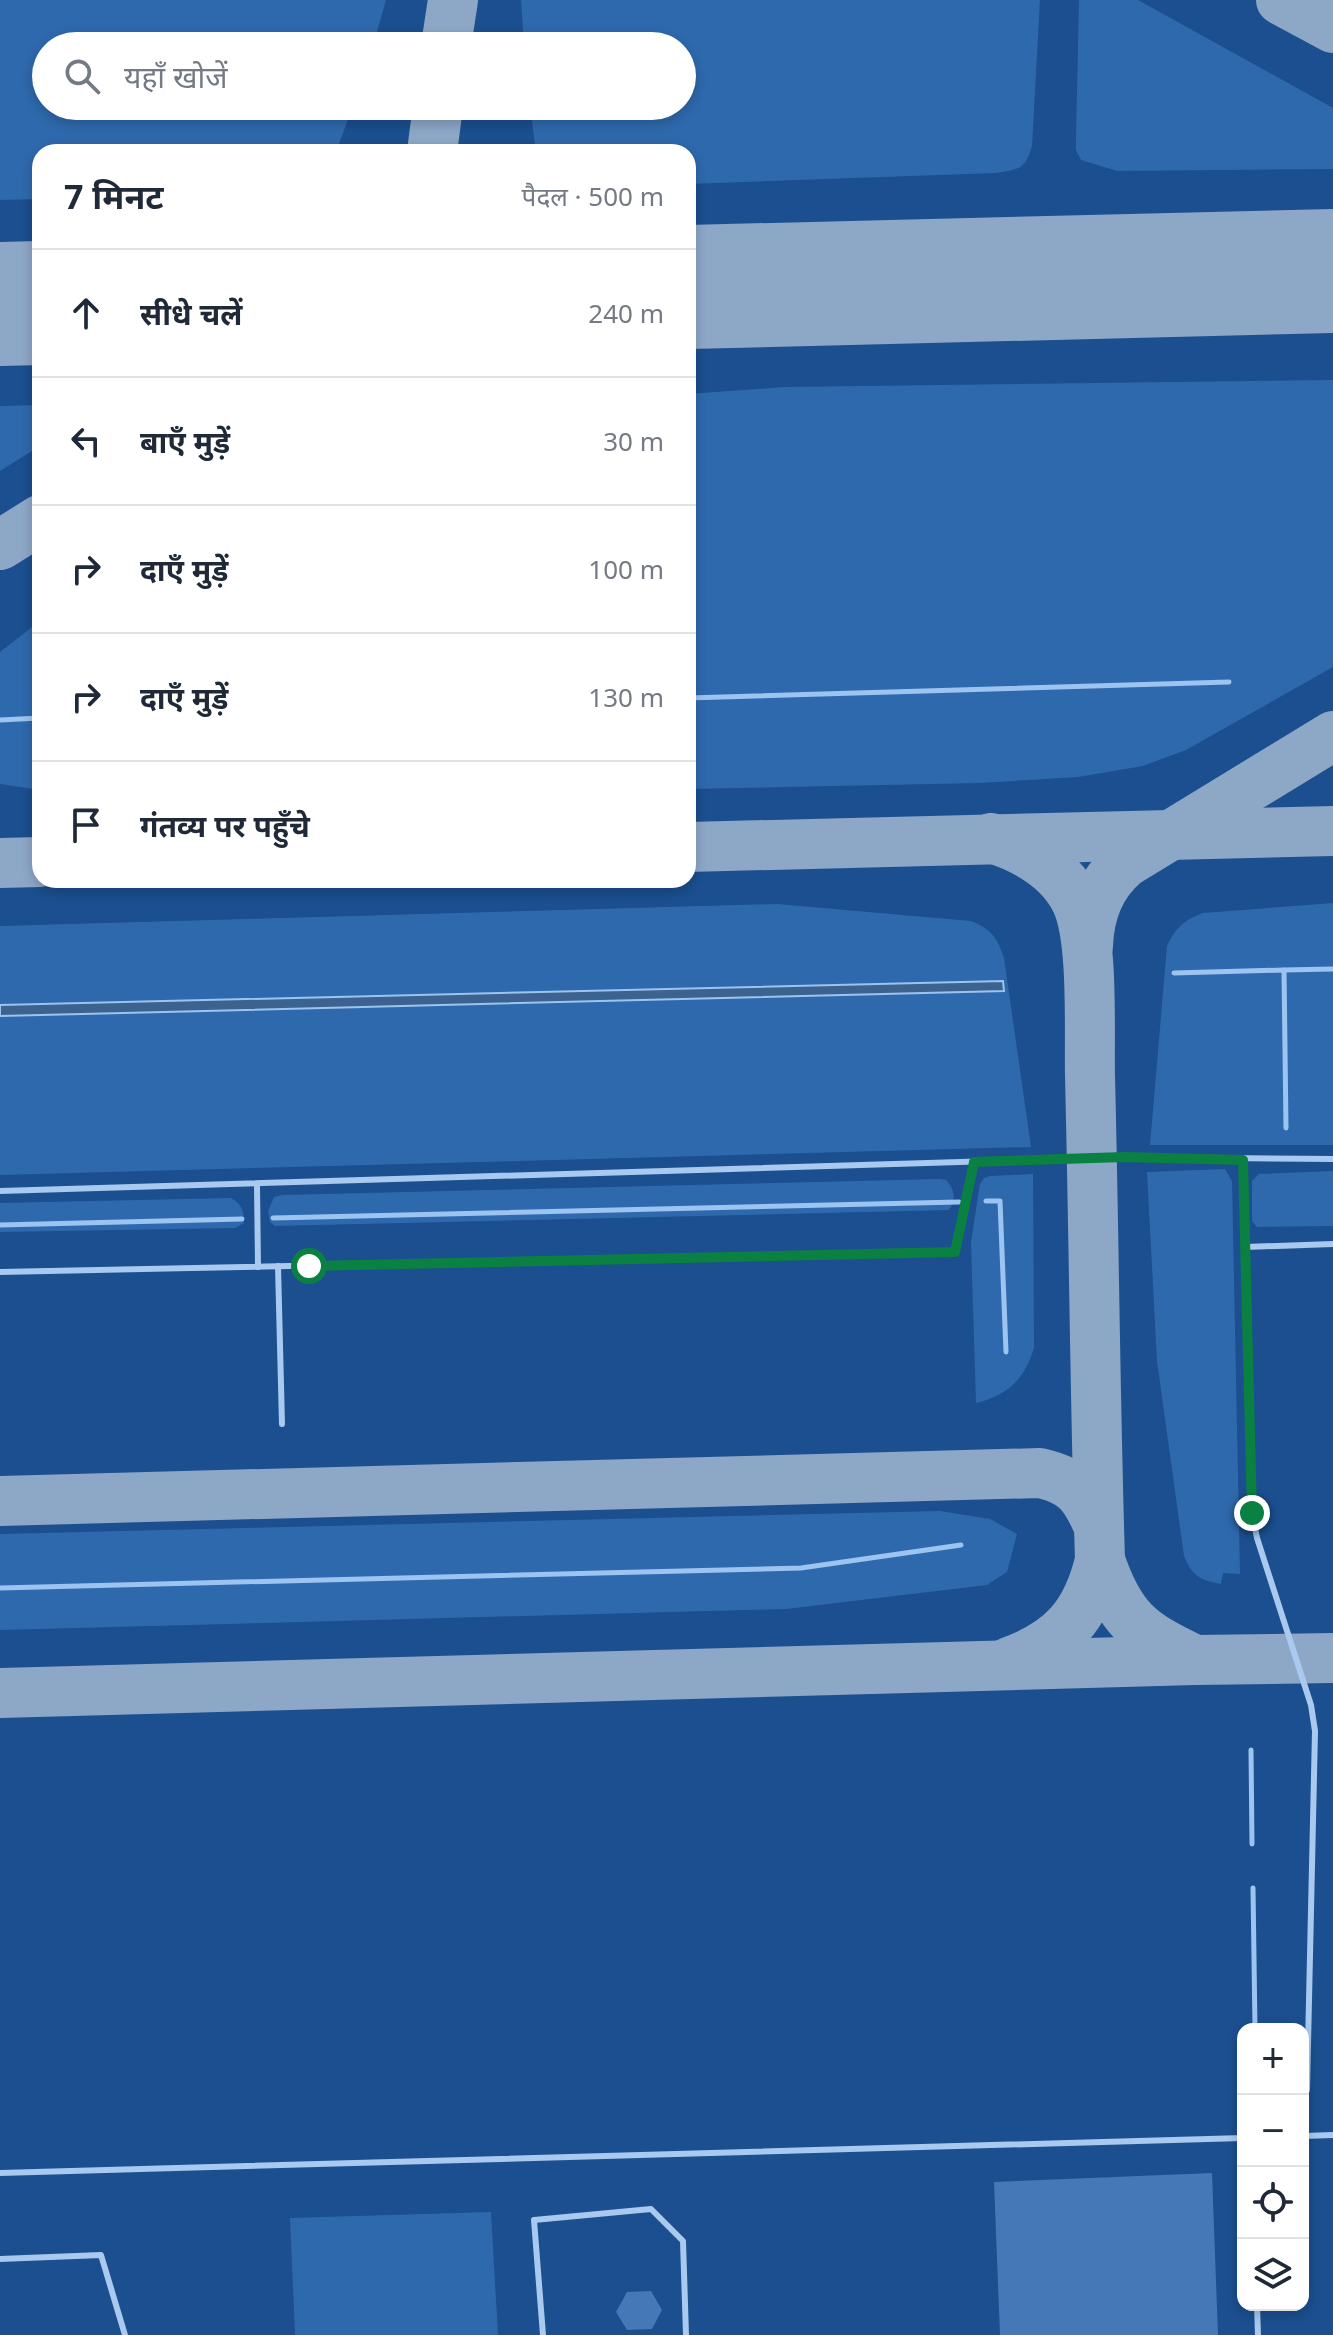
<!DOCTYPE html>
<html lang="hi">
<meta charset="utf-8">
<style>
body{margin:0;font-family:"Noto Sans","Noto Sans Devanagari",sans-serif;background:#f6f6f7;color:#1f2937}
.controls{position:absolute;right:24px;bottom:24px;display:grid;overflow:hidden;border-radius:16px;box-shadow:0 4px 12px #0003}
.controls button{width:72px;height:72px;display:grid;place-items:center;padding:0;border:0;border-bottom:2px solid #e0e1e3;background:#fff;color:#1f2937;font:40px sans-serif}
.stop{position:absolute;width:24px;height:24px;margin:-18px;border:6px solid #0b8043;border-radius:50%;background:#fff}
.stop.end{background:#0b8043;border-color:#fff;box-shadow:0 2px 8px #0008}
.list{margin:0;padding:0;list-style:none}
h2{display:flex;justify-content:space-between;align-items:center;height:104px;margin:0;padding:0 32px;font-size:34px}
h2 small{font-size:26px;font-weight:400;color:#747a83}
.list li{display:grid;grid-template-columns:52px 1fr auto;gap:24px;align-items:center;box-sizing:border-box;height:128px;padding:0 32px;border-top:2px solid #e0e1e3}
.list b{display:block;font-size:30px;white-space:nowrap}
.list em{font-size:26px;font-style:normal;color:#747a83}
.icon{flex:none;width:44px;height:44px;fill:none;stroke:currentColor;stroke-width:2;stroke-linecap:round;stroke-linejoin:round}
.map{position:relative;flex:none;width:1333px;height:2335px;overflow:hidden}
.search{position:absolute;background:#fff;box-shadow:0 4px 12px #0003;left:32px;top:32px;width:664px;height:88px;display:flex;align-items:center;gap:20px;box-sizing:border-box;padding:0 28px;border-radius:44px;color:#747a83;font-size:30px}
.panel{position:absolute;background:#fff;box-shadow:0 4px 12px #0003;left:32px;top:144px;width:664px;height:744px;border-radius:24px}
.map>svg:first-child{display:block}
.green{fill:#2e69ad}
.water{fill:#3c6290;stroke:#9cc4f0;stroke-width:2}
.lines{fill:none;stroke-linecap:round;stroke-linejoin:round}
.stream{stroke:#9cc4f0;stroke-width:5}
.taxiway{stroke:#8da7c7;stroke-width:50}
.runway{stroke:#8da7c7;stroke-width:124}
.building{fill:#4478b7}
.service{stroke:#a9c9ee;stroke-width:6}
.route{stroke:#0b8043;stroke-width:10}
</style>
<div class="map">
<svg width="1333" height="2335" viewBox="0 0 1333 2335">
<rect width="100%" height="100%" fill="#1b4f8f"/>
<g class="green">
<path d="M0 0H386L373 46H46V106H353L336 152H40V199L0 200Z"/>
<path d="M521 0H1040L1032 146C1025 170 1019 169 996 173L688 184V152H536L530 106H682V46H524Z"/>
<path d="M1079 0H1138L1333 108V169L1117 171 1081 160 1076 150V137Z"/>
<path d="M1333 380V667L1186 750 1143 766 1078 777 980 783 688 789V394L785 387Z"/>
<path d="M40 405V446L0 471V406Z"/>
<path d="M40 621V790L0 784V652Z"/>
<path d="M1333 903V1145H1150L1167 946C1176 927 1184 920 1203 913Z"/>
<path d="M777 904 971 921C991 929 997 937 1004 958L1031 1147 0 1175V926Z"/>
<path d="M1225 1169 1232 1181 1240 1574 1223 1573 1221 1584C1200 1580 1192 1576 1184 1556L1157 1361 1147 1172Z"/>
<path d="M1333 1171V1226L1257 1227 1252 1221V1181L1259 1174Z"/>
<path d="M1033 1174 1034 1348C1024 1380 1008 1395 976 1403L971 1242 980 1184 984 1178 990 1176Z"/>
<path d="M940 1179 946 1180C955 1189 956 1200 949 1210L275 1226 270 1222 268 1211 274 1197 282 1195Z"/>
<path d="M231 1198C242 1205 244 1210 244 1223L235 1228 0 1232V1203Z"/>
<path d="M940 1511 990 1519 1017 1534 1007 1572 987 1585 786 1609 0 1630V1534Z"/>
<path d="M491 2212 498 2335H295L290 2218Z"/>
</g>
<path class="water" d="M1003 981 1004 991 0 1016V1005Z"/>
<g class="lines">
<g class="stream">
<path d="M688 698 1229 682"/>
<path d="M0 720 40 718"/>
<path d="M1284 970 1333 969"/>
<path d="M1174 973 1284 970 1286 1128"/>
<path d="M986 1201H1000L1006 1352"/>
<path d="M273 1218 959 1202"/>
<path d="M0 1225 242 1219"/>
<path d="M0 1588 801 1568 961 1545"/>
<path d="M1251 1750 1252 1844"/>
<path d="M1253 1888 1255 2029"/>
</g>
<g class="taxiway">
<path d="M1281 0 1333 28"/>
<path d="M446 46 453 0"/>
<path d="M432 152 438 106"/>
<path d="M688 292 733 286"/>
<path d="M0 545 40 520"/>
<path d="M991 838C1026 849 1059 867 1076 901 1094 939 1089 1031 1090 1076 1094 1237 1095 1399 1100 1560 1087 1615 1062 1643 1009 1662"/>
<path d="M688 847 1333 831"/>
<path d="M0 863 40 862"/>
<path d="M1088 946C1089 914 1100 884 1125 863L1333 736"/>
<path d="M0 1501 1040 1473C1075 1481 1085 1494 1099 1527"/>
<path d="M1100 1560C1120 1620 1140 1634 1195 1660"/>
<path d="M0 1693 1195 1660 1333 1658"/>
</g>
<g class="runway">
<path d="M688 287 1333 271"/>
<path d="M0 304 40 303"/>
</g>
</g>
<g class="building">
<path d="M1212 2173 1218 2335H1000L994 2182Z"/>
<path d="M651 2291 662 2310 652 2329 627 2330 616 2312 627 2292Z"/>
</g>
<g class="lines">
<g class="service">
<path d="M1243 1160 1245 1247 1333 1244"/>
<path d="M257 1185 258 1267"/>
<path d="M0 1191 1124 1157 1333 1159"/>
<path d="M1245 1247 1252 1513 1257 1538 1311 1705 1315 1731 1307 2090 1303 2095"/>
<path d="M278 1266 282 1424"/>
<path d="M0 1272 955 1252 974 1162"/>
<path d="M1303 2136 1333 2135"/>
<path d="M0 2173 1243 2138"/>
<path d="M0 2259 101 2255 125 2335"/>
<path d="M1257 2305 1258 2335"/>
<path d="M543 2335 534 2220 651 2209 683 2241 686 2335"/>
</g>
</g>
<g class="lines">
<path class="route" d="M309 1266 955 1252 974 1162 1124 1157 1243 1160 1252 1513"/>
</g>
</svg>
<div class="controls">
<button>+</button>
<button>−</button>
<button><svg class="icon" aria-label="locate" viewBox="0 0 24 24"><circle cx="12" cy="12" r="6"/><path d="M12 2v4M12 18v4M2 12h4M18 12h4"/></svg></button>
<button><svg class="icon" aria-label="layers" viewBox="0 0 24 24"><path d="M12 4l9 5-9 5-9-5zM3 14l9 5 9-5"/></svg></button>
</div>
<div class="stop" style="left:309px;top:1266px"></div>
<div class="stop end" style="left:1252px;top:1513px"></div>
<div class="search"><svg class="icon" aria-label="search" viewBox="0 0 24 24"><circle cx="10" cy="10" r="6"/><path d="M15 15l6 6"/></svg>यहाँ खोजें</div>
<section class="panel">
<h2>7 मिनट<small>पैदल · 500 m</small></h2>
<ul class="list">
<li><svg class="icon" aria-label="ahead" viewBox="0 0 24 24"><path d="M12 20V5M6 11l6-6 6 6"/></svg><div><b>सीधे चलें</b></div><em>240 m</em></li>
<li><svg class="icon" aria-label="left" viewBox="0 0 24 24"><path d="M17 20v-9H6M10 6l-5 5 5 5"/></svg><div><b>बाएँ मुड़ें</b></div><em>30 m</em></li>
<li><svg class="icon" aria-label="right" viewBox="0 0 24 24"><path d="M7 20v-9h11M14 6l5 5-5 5"/></svg><div><b>दाएँ मुड़ें</b></div><em>100 m</em></li>
<li><svg class="icon" aria-label="right" viewBox="0 0 24 24"><path d="M7 20v-9h11M14 6l5 5-5 5"/></svg><div><b>दाएँ मुड़ें</b></div><em>130 m</em></li>
<li><svg class="icon" aria-label="arrive" viewBox="0 0 24 24"><path d="M6 21V4h12l-3 4 3 4H6"/></svg><div><b>गंतव्य पर पहुँचे</b></div></li>
</ul>
</section>
</div>
